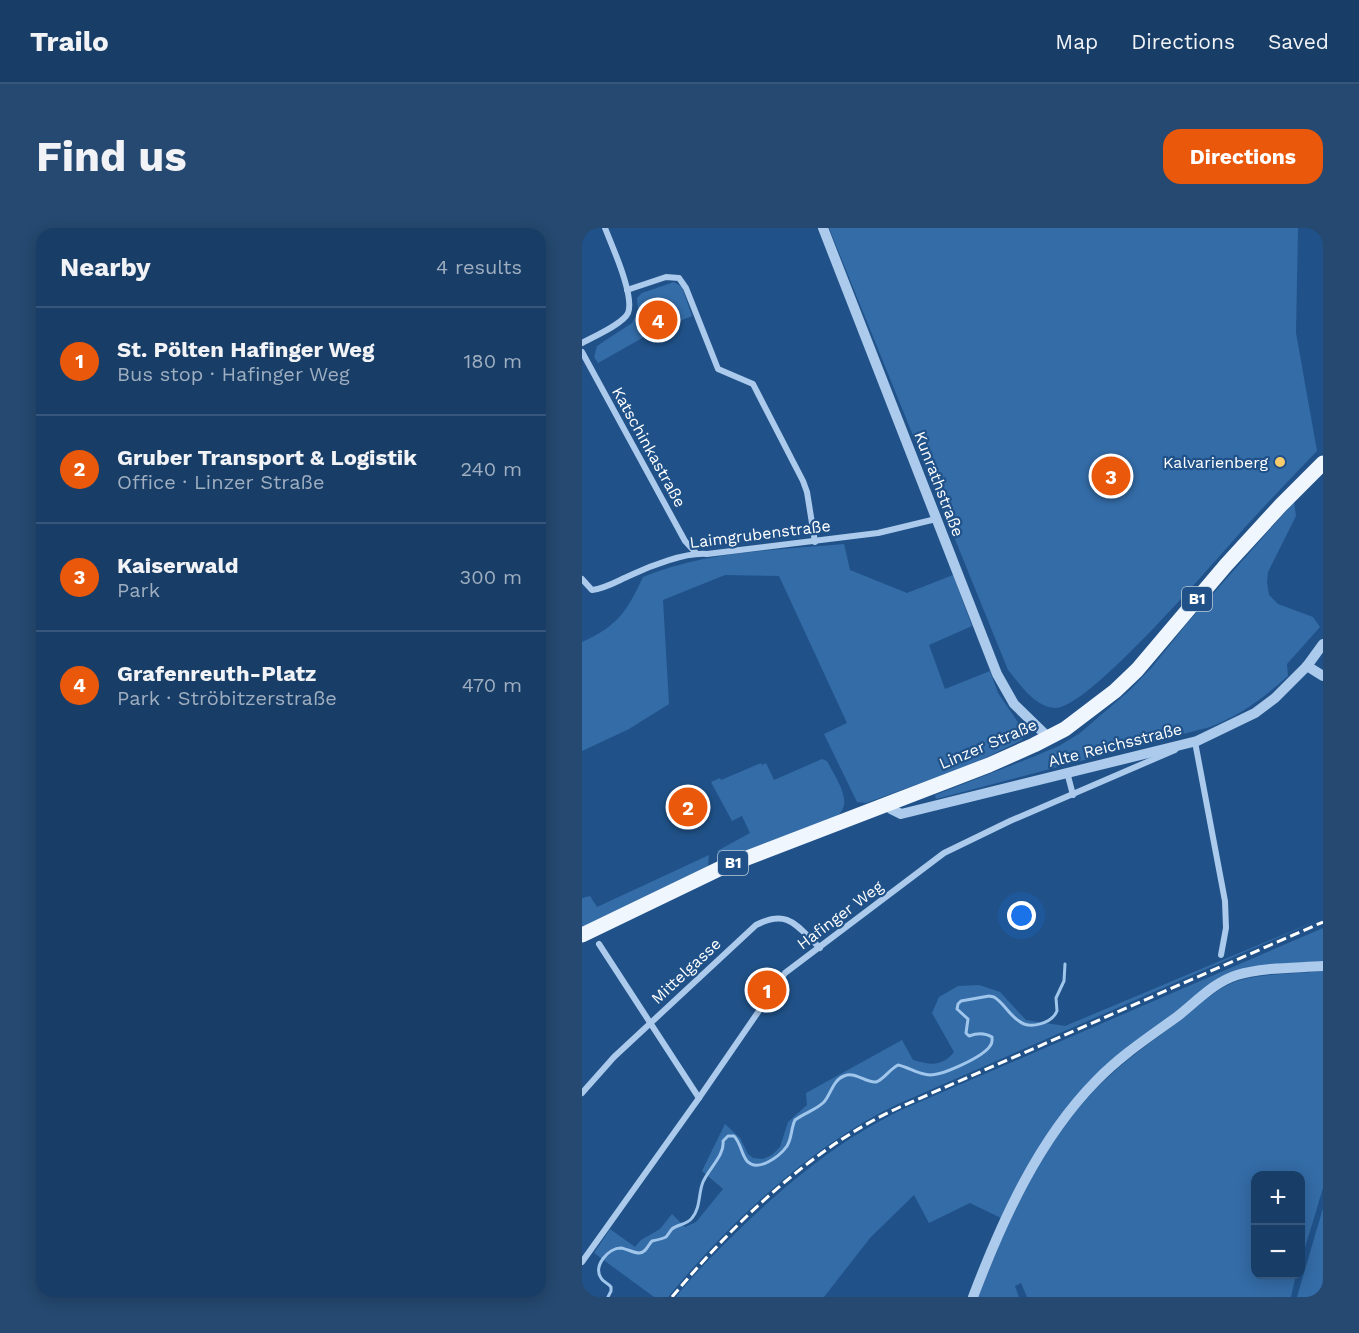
<!DOCTYPE html>
<meta charset="utf-8">
<style>
body{margin:0;font-family:"Work Sans",sans-serif;background:#254970;color:#f1f3f6}
.controls{position:absolute;right:18px;bottom:18px;display:grid;overflow:hidden;border-radius:12px;box-shadow:0 3px 15px #0003}
.controls button{width:54px;height:54px;display:grid;place-items:center;padding:0;border:0;border-bottom:2px solid #36577b;background:#183e67;color:#f1f3f6;font:30px sans-serif}
.you{position:absolute;left:440px;top:688px;width:21px;height:21px;margin:-15px;border:4px solid #fff;border-radius:50%;background:#1a73e8;box-shadow:0 0 0 9px #1a73e833}
.badge{display:grid;place-items:center;width:39px;height:39px;border-radius:50%;background:#ea580c;color:#fff;font-size:20px;font-weight:700}
.pin{position:absolute;translate:-50% -50%;border:3px solid #fff;box-shadow:0 2px 6px #0006}
.list{margin:0;padding:0;list-style:none}
h2{display:flex;justify-content:space-between;align-items:center;height:78px;margin:0;padding:0 24px;font-size:26px}
h2 small{font-size:20px;font-weight:400;color:#9faec0}
.list li{display:grid;grid-template-columns:39px 1fr auto;gap:18px;align-items:center;box-sizing:border-box;height:108px;padding:0 24px;border-top:2px solid #36577b}
.list b{display:block;font-size:22px;white-space:nowrap}
.list p{margin:0;font-size:20px;white-space:nowrap;color:#9faec0}
.list em{font-size:20px;font-style:normal;color:#9faec0}
.map{position:relative;flex:none;width:741px;height:1069px;overflow:hidden;border-radius:18px}
header{display:flex;align-items:center;gap:36px;box-sizing:border-box;height:84px;padding:0 30px;background:#183e67;border-bottom:2px solid #36577b}
header strong{font-size:28px}
nav{display:flex;gap:33px;margin-inline-start:auto;font-size:21px}
.intro{display:flex;align-items:center;justify-content:space-between;box-sizing:border-box;height:144px;padding:0 36px}
h1{margin:0;font-size:42px}
.button{padding:15px 27px;border-radius:18px;background:#ea580c;color:#fff;font-size:21px;font-weight:700}
main{display:flex;gap:36px;padding:0 36px}
aside{flex:1;background:#183e67;border-radius:18px;box-shadow:0 3px 15px #0003}
.map>svg:first-child{display:block}
.green{fill:#346ca7}
.lines{fill:none;stroke-linecap:round;stroke-linejoin:round}
.stream{stroke:#a0c6ec;stroke-width:3}
.minor{stroke:#accaeb;stroke-width:6}
.tertiary{stroke:#accaeb;stroke-width:10}
.primary{stroke:#f0f6fe;stroke-width:15}
.rail{stroke:#fff;stroke-width:3;stroke-dasharray:10 4.5;stroke-linecap:butt}
.poi-dot{fill:#f8cb6d;stroke:#205289;stroke-width:2}
.labels{text-anchor:middle;dominant-baseline:central;stroke-width:4.5;stroke-linejoin:round;paint-order:stroke}
.shield{fill:#205289;stroke:#bccbdc;stroke-width:1.5}
.shield-label{font-size:15px;font-weight:bold;fill:#fff}
.street-label{font-size:16px;fill:#fff;stroke:#205289}
.poi-label{font-size:16px;fill:#fff;stroke:#205289;text-anchor:end}
</style>
<header>
<strong>Trailo</strong>
<nav><a>Map</a><a>Directions</a><a>Saved</a></nav>
</header>
<div class="intro"><h1>Find us</h1><a class="button">Directions</a></div>
<main>
<aside>
<h2>Nearby<small>4 results</small></h2>
<ul class="list">
<li><span class="badge">1</span><div><b>St. Pölten Hafinger Weg</b><p>Bus stop · Hafinger Weg</p></div><em>180 m</em></li>
<li><span class="badge">2</span><div><b>Gruber Transport &amp; Logistik</b><p>Office · Linzer Straße</p></div><em>240 m</em></li>
<li><span class="badge">3</span><div><b>Kaiserwald</b><p>Park</p></div><em>300 m</em></li>
<li><span class="badge">4</span><div><b>Grafenreuth-Platz</b><p>Park · Ströbitzerstraße</p></div><em>470 m</em></li>
</ul>
</aside>
<div class="map">
<svg width="741" height="1069" viewBox="0 0 741 1069">
<rect width="100%" height="100%" fill="#205289"/>
<g class="green">
<path d="M247 0H716L714 105 735 223C712 247 689 271 666 296 637 328 509 479 474 480 453 480 438 456 426 442Z"/>
<path d="M92 54 100 59 110 88 71 104 16 135 12 129 15 118 50 95 56 83 55 70 60 65Z"/>
<path d="M712 274 714 288 686 344 685 355 687 367 696 376 731 389 738 399 705 436 706 448C680 471 660 486 628 499L354 571 353 567 453 528 477 518 498 505 548 462 570 439 607 393Z"/>
<path d="M262 316 268 342 325 365 371 347 390 398 347 417 363 461 408 443 416 465 442 503 440 512 391 536 284 575 275 574 242 506 265 495 197 348 143 347 81 372 87 476 47 501 0 523V414C36 398 45 383 61 349 124 323 195 322 262 316Z"/>
<path d="M240 531 245 533C253 549 272 574 256 587L151 629H145L135 623 168 605 160 588 150 593 129 554 138 550 139 552 179 535 180 537 184 535 192 552Z"/>
<path d="M127 627 126 638 0 701V670L8 668 15 679Z"/>
<path d="M741 690 316 876C228 918 148 994 86 1069H72L12 1025 28 1001 53 1019 59 1012 78 1001 90 986 103 999 114 994 141 961 120 943 143 896 158 910 166 926 171 930 181 931 190 927 198 919 206 894 225 877 224 865 320 812 331 832C348 837 360 839 372 824L350 785 357 769 376 758 397 757 418 764 444 792 483 798Z"/>
<path d="M741 700V733L653 743 523 837 419 990 388 975 347 995 332 967 288 1010 242 1069H94C116 1041 141 1017 167 992 214 948 260 911 319 882Z"/>
<path d="M741 743V960L719 1033 718 948H674V1046L714 1047 709 1069H445L439 1055 433 1058 437 1069H396C423 1000 456 921 508 867 533 840 562 819 592 797 611 783 632 761 655 753 682 745 713 746 741 743Z"/>
<path d="M741 980V1069H715Z"/>
</g>
<g class="lines">
<path class="stream" d="M26 1069 29 1063V1059C26 1055 21 1054 19 1050 11 1038 26 1020 39 1020 45 1021 52 1025 57 1025 64 1025 66 1017 70 1013 75 1012 80 1011 84 1009 86 1007 88 1003 90 1001 96 996 105 997 110 990 119 979 116 966 121 954 127 940 143 927 141 913L146 908H152C159 915 159 926 165 933 176 945 198 928 205 918 210 910 209 900 213 892 222 885 234 882 242 874 249 866 251 852 262 848 274 843 283 855 294 854 301 852 308 841 316 837 327 839 336 847 348 847 361 847 401 829 408 818 411 814 410 813 410 809 402 804 395 805 387 808L384 805 386 791 375 781 376 776 379 773 407 768 412 769C422 775 427 787 437 793 448 802 470 795 475 783L474 770 482 753 483 736"/>
<g class="minor">
<path d="M45 62 84 49 97 50 104 60 136 141 171 156 221 253 225 264 233 314"/>
<path d="M0 115C11 109 41 96 46 85 53 68 30 18 23 0"/>
<path d="M0 124 103 313 114 325"/>
<path d="M0 351 10 362C25 360 35 353 49 347 68 338 104 324 125 326L296 305 354 291"/>
<path d="M613 514 643 673 644 700 639 727"/>
<path d="M485 544 491 567"/>
<path d="M17 716 117 870"/>
<path d="M0 865 32 829 174 697C207 680 215 699 238 720"/>
<path d="M0 1034 117 870 203 745 362 625 428 593 593 522"/>
</g>
<g class="tertiary">
<path d="M241 0 415 446 432 476 467 510"/>
<path d="M725 438 741 448"/>
<path d="M306 575 309 581 319 586 615 513 673 485 693 470 725 438 741 416"/>
<path d="M391 1069C420 993 456 912 514 853 538 828 567 809 596 788 614 774 632 754 655 747 682 739 713 740 741 738"/>
</g>
<path class="primary" d="M0 707 139 640 407 537 452 517 483 501 533 463 555 442 644 337 699 277 741 235"/>
<path class="rail" d="M90 1069C151 996 230 919 318 879L741 694"/>
</g>
<circle class="poi-dot" cx="698" cy="234" r="6"/>
<g class="labels">
<g class="shield">
<rect x="600" y="359" width="30" height="24" rx="4.5"/>
<rect x="136" y="623" width="30" height="24" rx="4.5"/>
</g>
<g class="shield-label">
<text x="615" y="371">B1</text>
<text x="151" y="635">B1</text>
</g>
<g class="street-label">
<text transform="translate(67 219) rotate(61)">Katschinkastraße</text>
<text transform="translate(357 256) rotate(69)">Kunrathstraße</text>
<text transform="translate(178 306) rotate(-7)">Laimgrubenstraße</text>
<text transform="translate(406 516) rotate(-23)">Linzer Straße</text>
<text transform="translate(533 517) rotate(-14)">Alte Reichsstraße</text>
<text transform="translate(258 687) rotate(-37)">Hafinger Weg</text>
<text transform="translate(104 743) rotate(-43)">Mittelgasse</text>
</g>
<g class="poi-label">
<text x="686" y="234">Kalvarienberg</text>
</g>
</g>
</svg>
<div class="controls">
<button>+</button>
<button>−</button>
</div>
<div class="you"></div>
<div class="pin badge" style="left:185px;top:762px">1</div>
<div class="pin badge" style="left:106px;top:579px">2</div>
<div class="pin badge" style="left:529px;top:248px">3</div>
<div class="pin badge" style="left:76px;top:92px">4</div>
</div>
</main>
